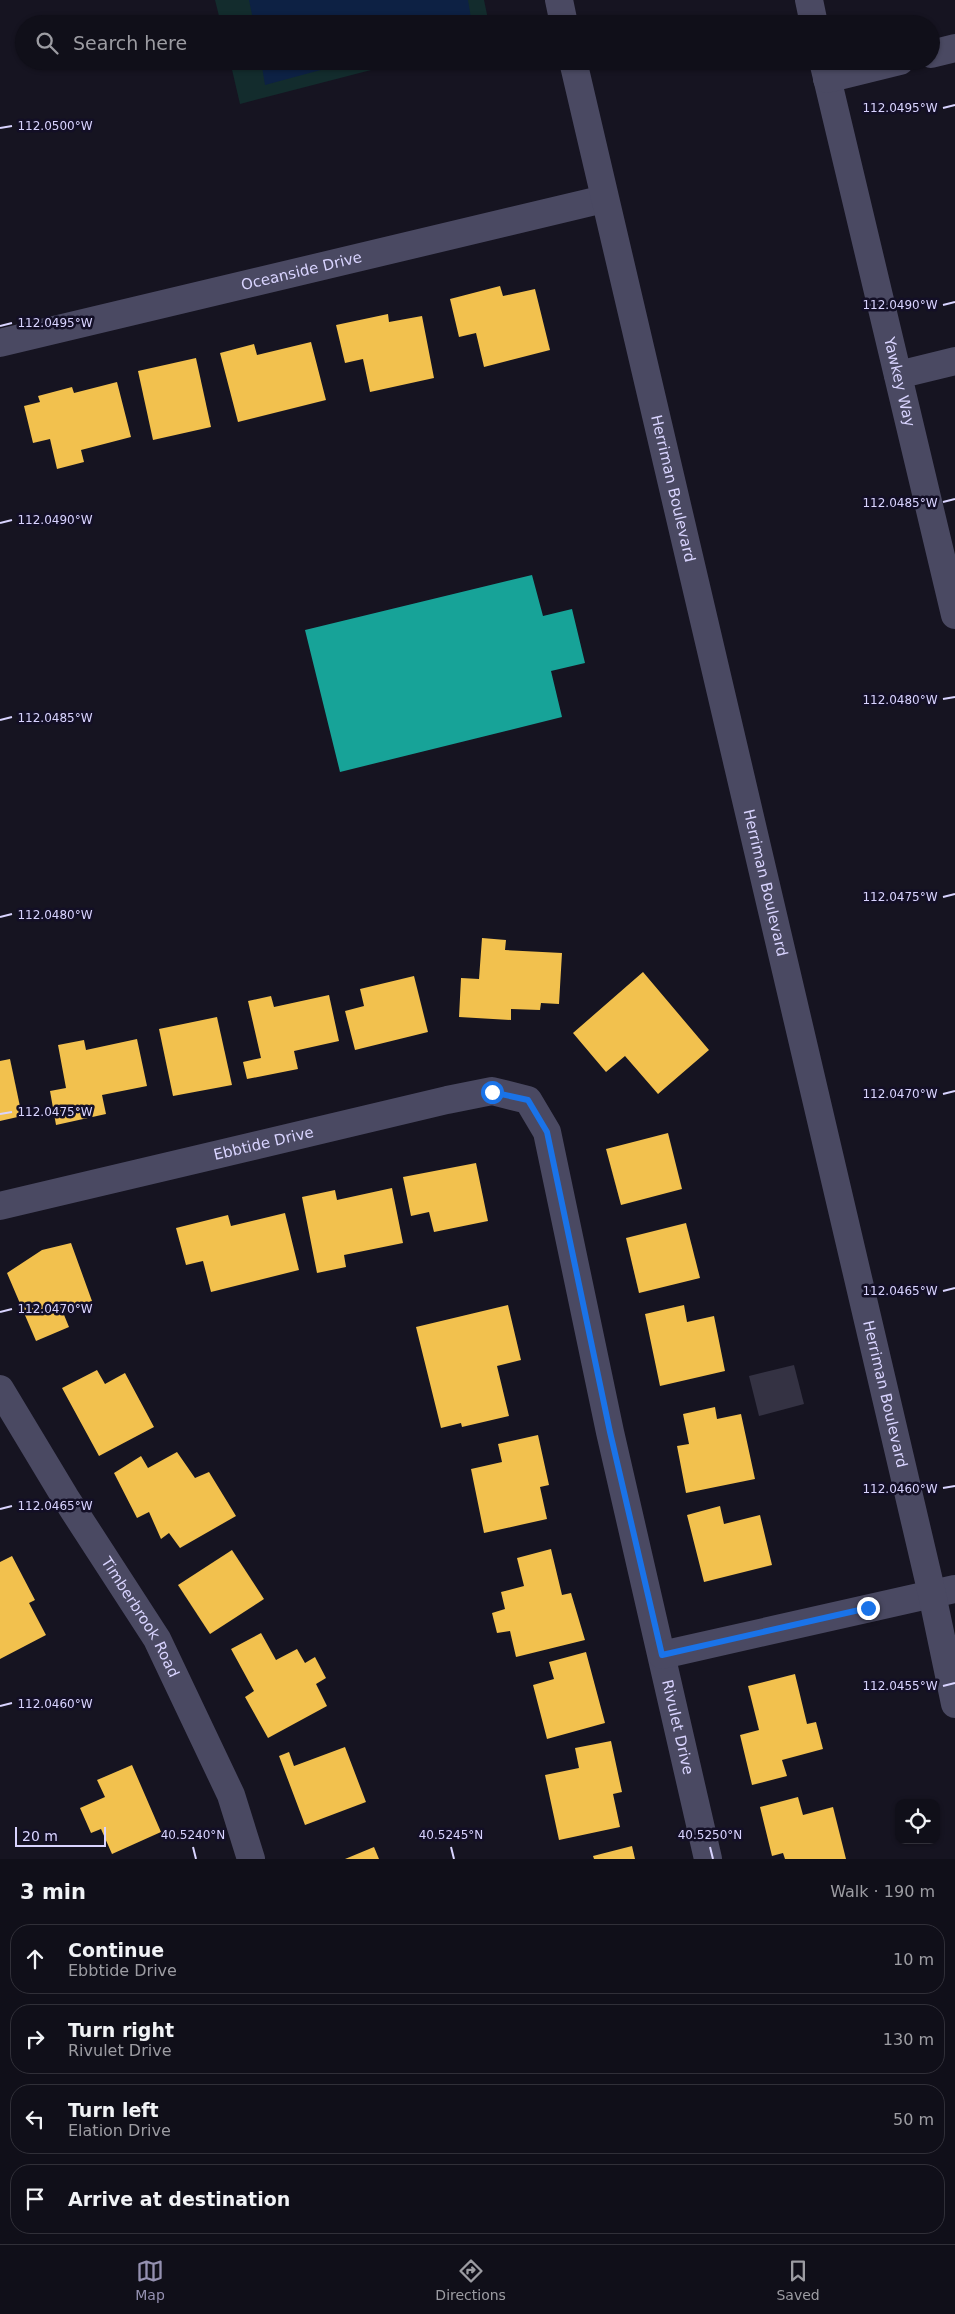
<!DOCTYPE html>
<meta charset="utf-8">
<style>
body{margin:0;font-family:"DejaVu Sans",sans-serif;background:#191822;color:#f1f3f6}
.controls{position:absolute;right:15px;bottom:15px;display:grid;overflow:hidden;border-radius:10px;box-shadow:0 1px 4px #0004}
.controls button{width:45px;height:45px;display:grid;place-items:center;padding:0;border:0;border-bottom:1px solid #302f38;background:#100f19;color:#f1f3f6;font:25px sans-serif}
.scale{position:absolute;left:15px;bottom:12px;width:91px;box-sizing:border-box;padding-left:5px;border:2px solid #d9d4ff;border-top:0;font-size:14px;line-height:18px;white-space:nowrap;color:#d9d4ff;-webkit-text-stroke:4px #130f26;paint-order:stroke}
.stop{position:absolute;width:15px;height:15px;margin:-11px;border:4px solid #1a73e8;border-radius:50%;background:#fff}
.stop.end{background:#1a73e8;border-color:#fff;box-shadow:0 1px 5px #0008}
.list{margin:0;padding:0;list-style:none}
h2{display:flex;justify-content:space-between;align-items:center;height:65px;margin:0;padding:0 20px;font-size:21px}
h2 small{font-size:16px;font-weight:400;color:#9c9ca2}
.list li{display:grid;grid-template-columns:32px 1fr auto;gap:15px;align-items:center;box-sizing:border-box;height:70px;margin:0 10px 10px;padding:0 10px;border:1px solid #302f38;border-radius:20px}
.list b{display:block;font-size:19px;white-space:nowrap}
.list p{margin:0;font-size:16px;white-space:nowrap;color:#9c9ca2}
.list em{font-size:16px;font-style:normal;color:#9c9ca2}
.icon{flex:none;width:28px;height:28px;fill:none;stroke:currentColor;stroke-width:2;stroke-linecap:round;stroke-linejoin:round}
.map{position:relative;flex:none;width:955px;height:1859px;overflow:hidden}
.search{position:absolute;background:#100f19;box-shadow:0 1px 4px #0004;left:15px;right:15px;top:15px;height:55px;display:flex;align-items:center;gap:12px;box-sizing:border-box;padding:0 18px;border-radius:28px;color:#9c9ca2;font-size:19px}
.sheet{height:385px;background:#100f19}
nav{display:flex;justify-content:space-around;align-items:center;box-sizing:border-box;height:70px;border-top:1px solid #302f38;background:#100f19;font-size:14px;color:#9c9ca2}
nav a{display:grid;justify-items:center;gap:2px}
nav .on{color:#9591b1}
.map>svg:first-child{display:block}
.green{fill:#132c2d}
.water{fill:#0d2144}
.homes{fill:#f2c14e}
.public{fill:#17a398}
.building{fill:#343243}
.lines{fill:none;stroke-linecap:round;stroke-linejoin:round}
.minor{stroke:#4a4962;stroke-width:28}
.tertiary{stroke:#4a4962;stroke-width:28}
.route{stroke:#1a73e8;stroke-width:6}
.ticks{fill:none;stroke:#d9d4ff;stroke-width:2}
.labels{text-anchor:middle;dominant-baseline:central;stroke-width:5;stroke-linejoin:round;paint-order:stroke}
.street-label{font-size:15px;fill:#d9d4ff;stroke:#130f26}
.ticks-label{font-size:12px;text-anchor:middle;fill:#d9d4ff;stroke:#130f26;stroke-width:5;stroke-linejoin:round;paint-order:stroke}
</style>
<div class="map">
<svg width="955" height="1859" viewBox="0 0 955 1859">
<rect width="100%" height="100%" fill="#161421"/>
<g class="green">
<path d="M215 0H484L489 24H221Z"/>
<path d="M230 61H406L240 104Z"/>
</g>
<g class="water">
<path d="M249 0H468L472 24H254Z"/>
<path d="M261 61H354L265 85Z"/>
</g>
<g class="homes">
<path d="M500 286 503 296 535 289 550 350 484 367 476 333 459 337 450 299Z"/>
<path d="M388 314 389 322 422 316 434 378 370 392 363 359 345 363 336 325Z"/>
<path d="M311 342 326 400 238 422 220 353 254 344 257 355Z"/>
<path d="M196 358 211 427 153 440 138 371Z"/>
<path d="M117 382 131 437 81 450 84 462 57 469 50 439 33 443 24 406 40 402 38 396 72 387 74 393Z"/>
<path d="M482 938 506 940 505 950 562 953 559 1004 541 1003 540 1010 511 1009V1020L459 1017 461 978 479 979Z"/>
<path d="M643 972 709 1050 658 1094 625 1056 606 1072 573 1033Z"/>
<path d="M414 976 428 1032 355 1050 345 1011 364 1006 360 989Z"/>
<path d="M329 995 339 1041 294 1051 298 1069 247 1079 243 1062 261 1058 248 1001 271 996 274 1007Z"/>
<path d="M217 1017 232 1085 173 1096 159 1029Z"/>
<path d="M137 1039 147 1086 102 1095 106 1114 56 1125 50 1091 66 1088 58 1045 84 1040 86 1050Z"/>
<path d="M10 1059 22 1116 0 1121V1061Z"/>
<path d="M668 1133 682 1189 621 1205 606 1149Z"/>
<path d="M476 1163 488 1221 434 1232 429 1212 411 1216 403 1177Z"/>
<path d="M392 1188 403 1243 344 1255 346 1267 317 1273 302 1197 335 1190 337 1200Z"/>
<path d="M285 1213 299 1270 211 1292 203 1261 186 1265 176 1228 228 1215 231 1226Z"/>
<path d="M686 1223 700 1278 639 1293 626 1238Z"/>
<path d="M71 1243 92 1301 62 1310 69 1327 36 1341 7 1273 42 1250Z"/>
<path d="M508 1305 521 1360 497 1366 509 1416 462 1427 461 1423 441 1428 416 1327Z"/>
<path d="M684 1305 687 1322 714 1316 725 1371 660 1386 645 1314Z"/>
<path d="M97 1370 105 1384 125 1373 154 1427 99 1456 62 1388Z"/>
<path d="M715 1407 717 1419 741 1414 755 1479 686 1493 677 1446 689 1444 683 1414Z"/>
<path d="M538 1435 549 1485 540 1487 547 1519 484 1533 471 1469 502 1462 498 1444Z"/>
<path d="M177 1452 195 1478 209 1472 236 1516 180 1548 169 1533 161 1539 149 1512 137 1518 114 1473 141 1456 148 1468Z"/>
<path d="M720 1506 724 1524 760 1515 772 1565 704 1582 687 1515Z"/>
<path d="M551 1549 562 1595 571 1593 585 1640 516 1657 510 1631 497 1633 492 1613 505 1609 501 1592 524 1586 517 1558Z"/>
<path d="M232 1550 264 1599 210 1634 178 1585Z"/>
<path d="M12 1556 35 1600 29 1603 46 1635 0 1659V1562Z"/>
<path d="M261 1633 276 1660 297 1649 305 1663 315 1657 326 1678 316 1684 327 1706 268 1738 245 1697 254 1691 231 1649Z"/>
<path d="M586 1652 605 1723 547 1739 533 1685 554 1679 549 1662Z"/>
<path d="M795 1674 807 1724 816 1722 823 1749 782 1760 787 1776 752 1785 740 1735 759 1730 748 1686Z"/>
<path d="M611 1741 622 1792 613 1794 620 1827 559 1840 545 1775 579 1768 575 1748Z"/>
<path d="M345 1747 366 1802 305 1825 279 1756 289 1752 294 1766Z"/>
<path d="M132 1765 161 1832 112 1854 101 1829 91 1833 80 1808 105 1797 97 1780Z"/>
<path d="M798 1797 803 1815 833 1807 846 1859H785L783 1853 772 1856 760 1807Z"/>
<path d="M632 1846 635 1859H594L593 1856Z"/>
<path d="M374 1847 379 1859H345Z"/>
</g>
<path class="public" d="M532 575 543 616 572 609 585 663 551 671 562 717 340 772 305 630Z"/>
<path class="building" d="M794 1365 804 1404 759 1416 749 1376Z"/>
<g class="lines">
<g class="minor">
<path d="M809 0 814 24"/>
<path d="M931 54 955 48"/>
<path id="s1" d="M823 61 955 615"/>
<path d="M827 79 900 61"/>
<path id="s2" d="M0 343 604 199"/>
<path d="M898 375 955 361"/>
<path id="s3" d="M0 1206 447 1100 492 1091 528 1100 547 1132 610 1432 708 1859"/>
<path id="s4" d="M0 1389 65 1497 157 1639 231 1795 251 1859"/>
<path d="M662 1655 955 1589"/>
</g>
<g class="tertiary">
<path d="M559 0 564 24"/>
<path id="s5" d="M573 61 932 1594 955 1704"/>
</g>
</g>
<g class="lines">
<path class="route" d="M492 1092 528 1100 547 1132 610 1432 662 1655 868 1608"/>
</g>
<path class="ticks" d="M943 108 955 105M0 128 12 126M943 305 955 302M0 326 12 323M943 502 955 499M0 523 12 520M943 699 955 697M0 720 12 717M943 897 955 894M0 917 12 914M943 1094 955 1091M0 1114 12 1112M943 1291 955 1288M0 1312 12 1309M943 1488 955 1486M0 1509 12 1506M943 1686 955 1683M0 1706 12 1703M193 1847 196 1859M451 1847 454 1859M710 1847 713 1859"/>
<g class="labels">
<g class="street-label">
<text stroke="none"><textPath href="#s2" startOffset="310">Oceanside Drive</textPath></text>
<text stroke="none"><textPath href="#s1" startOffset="330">Yawkey Way</textPath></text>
<text stroke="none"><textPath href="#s5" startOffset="439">Herriman Boulevard</textPath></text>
<text stroke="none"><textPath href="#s5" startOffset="844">Herriman Boulevard</textPath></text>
<text stroke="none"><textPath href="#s3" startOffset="271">Ebbtide Drive</textPath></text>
<text stroke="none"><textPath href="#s5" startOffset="1369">Herriman Boulevard</textPath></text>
<text stroke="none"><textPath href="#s4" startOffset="268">Timberbrook Road</textPath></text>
<text stroke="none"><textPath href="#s3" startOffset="1189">Rivulet Drive</textPath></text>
</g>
</g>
<g class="ticks-label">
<text x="900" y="112">112.0495°W</text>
<text x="55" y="130">112.0500°W</text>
<text x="900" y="309">112.0490°W</text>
<text x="55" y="327">112.0495°W</text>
<text x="900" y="507">112.0485°W</text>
<text x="55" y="524">112.0490°W</text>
<text x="900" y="704">112.0480°W</text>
<text x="55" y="722">112.0485°W</text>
<text x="900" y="901">112.0475°W</text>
<text x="55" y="919">112.0480°W</text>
<text x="900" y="1098">112.0470°W</text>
<text x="55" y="1116">112.0475°W</text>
<text x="900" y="1295">112.0465°W</text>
<text x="55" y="1313">112.0470°W</text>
<text x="900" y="1493">112.0460°W</text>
<text x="55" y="1510">112.0465°W</text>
<text x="900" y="1690">112.0455°W</text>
<text x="55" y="1708">112.0460°W</text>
<text x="193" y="1839">40.5240°N</text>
<text x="451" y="1839">40.5245°N</text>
<text x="710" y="1839">40.5250°N</text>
</g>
</svg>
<div class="controls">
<button><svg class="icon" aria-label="locate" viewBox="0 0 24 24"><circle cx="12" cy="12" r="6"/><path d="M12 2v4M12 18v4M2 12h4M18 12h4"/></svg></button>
</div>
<div class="scale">20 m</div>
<div class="stop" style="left:492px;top:1092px"></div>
<div class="stop end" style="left:868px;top:1608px"></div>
<div class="search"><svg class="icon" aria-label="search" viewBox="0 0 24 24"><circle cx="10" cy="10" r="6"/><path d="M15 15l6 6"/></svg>Search here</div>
</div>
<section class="sheet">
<h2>3 min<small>Walk · 190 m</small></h2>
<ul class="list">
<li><svg class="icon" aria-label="ahead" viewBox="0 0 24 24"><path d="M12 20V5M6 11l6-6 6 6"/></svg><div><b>Continue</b><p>Ebbtide Drive</p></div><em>10 m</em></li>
<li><svg class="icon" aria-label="right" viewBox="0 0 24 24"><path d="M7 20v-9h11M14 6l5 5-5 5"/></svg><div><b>Turn right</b><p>Rivulet Drive</p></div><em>130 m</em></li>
<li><svg class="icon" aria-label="left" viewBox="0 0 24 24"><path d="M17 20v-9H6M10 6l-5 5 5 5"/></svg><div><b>Turn left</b><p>Elation Drive</p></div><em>50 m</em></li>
<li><svg class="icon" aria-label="arrive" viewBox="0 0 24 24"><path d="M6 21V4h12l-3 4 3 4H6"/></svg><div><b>Arrive at destination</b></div></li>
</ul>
</section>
<nav>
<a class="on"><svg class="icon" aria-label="map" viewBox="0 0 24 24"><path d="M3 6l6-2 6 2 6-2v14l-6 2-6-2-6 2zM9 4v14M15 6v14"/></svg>Map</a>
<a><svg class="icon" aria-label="directions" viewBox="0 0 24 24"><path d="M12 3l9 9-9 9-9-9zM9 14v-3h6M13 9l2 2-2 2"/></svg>Directions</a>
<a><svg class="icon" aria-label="saved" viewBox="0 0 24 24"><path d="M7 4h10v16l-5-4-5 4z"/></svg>Saved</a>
</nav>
